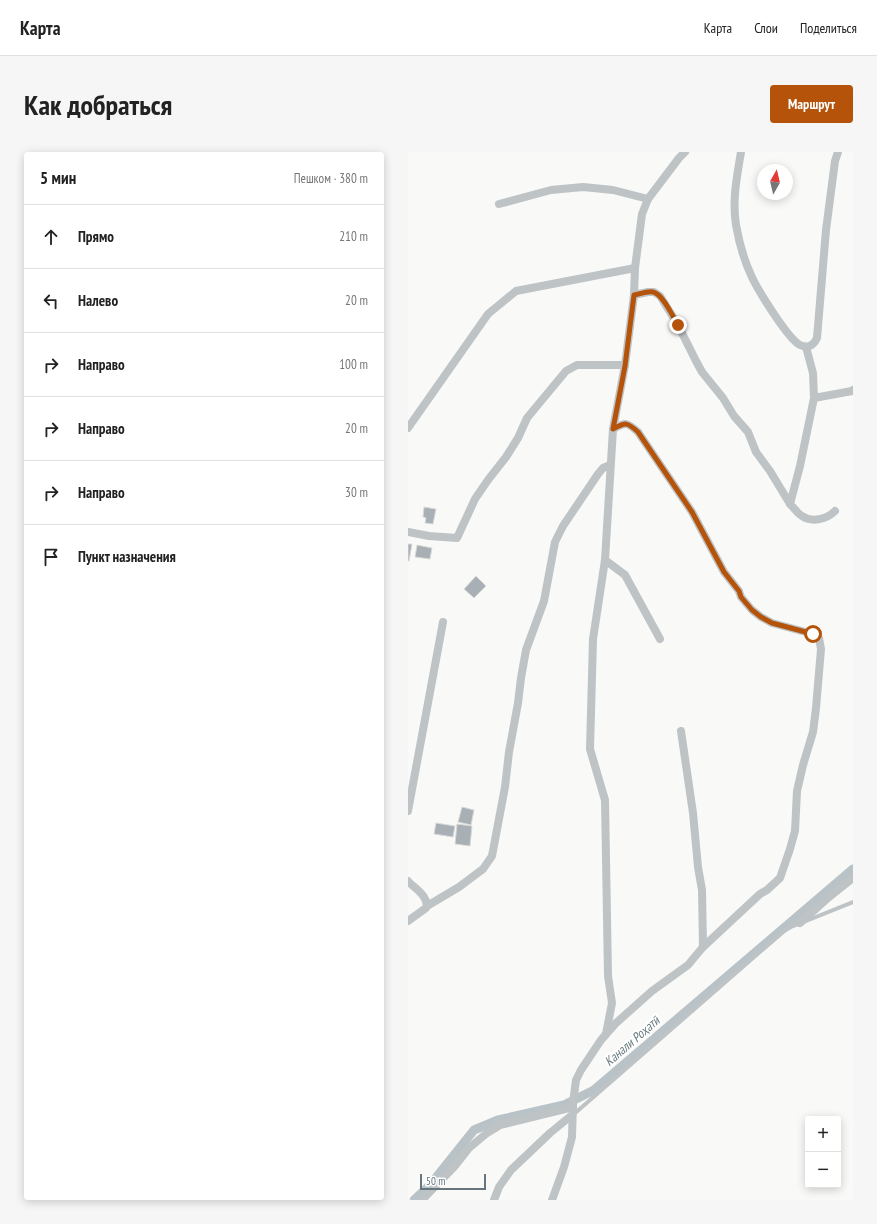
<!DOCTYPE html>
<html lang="ru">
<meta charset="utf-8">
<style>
body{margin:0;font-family:"PT Sans Narrow",sans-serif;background:#f6f6f6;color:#222}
.controls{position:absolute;right:12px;bottom:12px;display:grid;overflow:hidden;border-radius:4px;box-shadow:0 2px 10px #0003}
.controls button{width:36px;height:36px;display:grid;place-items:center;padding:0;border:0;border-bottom:1px solid #e0e0e0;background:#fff;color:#222;font:20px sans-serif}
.compass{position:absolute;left:349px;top:12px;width:36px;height:36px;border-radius:50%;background:#fff;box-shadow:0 2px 10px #0003;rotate:8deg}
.scale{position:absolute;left:12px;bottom:10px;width:66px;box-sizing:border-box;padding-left:4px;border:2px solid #66757e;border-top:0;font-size:11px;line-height:14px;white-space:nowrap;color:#66757e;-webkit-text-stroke:3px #fff;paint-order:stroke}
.stop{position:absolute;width:12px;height:12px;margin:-9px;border:3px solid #b45309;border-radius:50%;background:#fff}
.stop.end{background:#b45309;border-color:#fff;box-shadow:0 1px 4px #0008}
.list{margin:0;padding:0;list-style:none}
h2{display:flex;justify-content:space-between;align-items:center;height:52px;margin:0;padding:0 16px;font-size:17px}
h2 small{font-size:13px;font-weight:400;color:#767676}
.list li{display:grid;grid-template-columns:26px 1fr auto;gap:12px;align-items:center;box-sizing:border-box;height:64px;padding:0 16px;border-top:1px solid #e0e0e0}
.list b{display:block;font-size:15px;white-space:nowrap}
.list em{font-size:13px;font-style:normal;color:#767676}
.icon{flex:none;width:22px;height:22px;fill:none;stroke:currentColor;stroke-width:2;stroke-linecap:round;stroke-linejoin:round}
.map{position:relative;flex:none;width:445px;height:1048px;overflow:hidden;border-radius:4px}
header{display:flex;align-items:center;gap:24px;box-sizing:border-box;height:56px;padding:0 20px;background:#fff;border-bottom:1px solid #e0e0e0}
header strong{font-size:19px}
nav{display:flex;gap:22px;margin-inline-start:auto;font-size:14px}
.intro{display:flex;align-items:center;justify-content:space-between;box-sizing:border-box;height:96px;padding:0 24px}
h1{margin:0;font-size:28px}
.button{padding:10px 18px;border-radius:4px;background:#b45309;color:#fff;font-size:14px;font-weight:700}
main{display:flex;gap:24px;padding:0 24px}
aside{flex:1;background:#fff;border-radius:4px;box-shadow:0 2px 10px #0003}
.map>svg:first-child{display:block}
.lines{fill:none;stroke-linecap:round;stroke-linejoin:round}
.canal{stroke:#b9c3c7;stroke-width:9}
.building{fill:#a8afb5;stroke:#dadad9}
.lane{stroke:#bec3c6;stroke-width:4}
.street{stroke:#bec3c6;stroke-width:8}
.route{stroke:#b45309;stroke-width:5}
.labels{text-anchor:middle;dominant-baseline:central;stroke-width:4;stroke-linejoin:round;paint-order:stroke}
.water-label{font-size:13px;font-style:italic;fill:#67797f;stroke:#fff}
</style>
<header>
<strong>Карта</strong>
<nav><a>Карта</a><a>Слои</a><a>Поделиться</a></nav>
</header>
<div class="intro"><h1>Как добраться</h1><a class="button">Маршрут</a></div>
<main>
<aside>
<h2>5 мин<small>Пешком · 380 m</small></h2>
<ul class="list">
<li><svg class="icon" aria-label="ahead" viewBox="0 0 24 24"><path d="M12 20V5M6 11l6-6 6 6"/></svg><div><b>Прямо</b></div><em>210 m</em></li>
<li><svg class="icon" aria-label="left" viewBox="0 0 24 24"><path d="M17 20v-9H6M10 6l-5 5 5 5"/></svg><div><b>Налево</b></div><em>20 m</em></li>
<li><svg class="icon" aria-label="right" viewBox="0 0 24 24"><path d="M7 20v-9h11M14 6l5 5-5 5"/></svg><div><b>Направо</b></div><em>100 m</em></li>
<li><svg class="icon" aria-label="right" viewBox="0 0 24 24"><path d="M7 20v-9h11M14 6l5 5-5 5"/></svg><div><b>Направо</b></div><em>20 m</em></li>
<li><svg class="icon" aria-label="right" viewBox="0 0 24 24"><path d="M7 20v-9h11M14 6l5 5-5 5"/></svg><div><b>Направо</b></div><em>30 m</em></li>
<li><svg class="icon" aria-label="arrive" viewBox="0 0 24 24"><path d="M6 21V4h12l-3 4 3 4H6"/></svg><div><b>Пункт назначения</b></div></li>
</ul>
</aside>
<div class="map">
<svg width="445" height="1048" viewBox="0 0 445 1048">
<rect width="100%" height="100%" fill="#f9f9f7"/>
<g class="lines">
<path class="canal" d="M6 1048 22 1033 66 978 90 968 156 953 186 938 445 717"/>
</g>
<g class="building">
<path d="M16 355 28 357 25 372 17 371 18 366 15 365Z"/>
<path d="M0 392H4L1 409H0Z"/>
<path d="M9 393 24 396 22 407 7 405Z"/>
<path d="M68 424 78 434 66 446 56 437Z"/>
<path d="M54 655 66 658 63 673 50 670Z"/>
<path d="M28 671 47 674 45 685 26 682Z"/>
<path d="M49 672 64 674 62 694 47 692Z"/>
</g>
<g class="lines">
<path class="lane" d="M166 962 376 779 383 775 445 750"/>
<g class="street">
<path d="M333 0C329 24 324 48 328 73 331 90 336 108 343 123 349 137 380 187 392 193 400 197 406 193 409 186L418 78 427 9 430 0"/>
<path d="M91 52 143 38 175 35 205 38 240 47 271 6 277 0"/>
<path d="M226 143 240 140H246L252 144 270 173 288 209 294 220 315 246 326 264 340 280 348 300 362 319 382 352"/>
<path d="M398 195 405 221 406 246 392 314 382 352C386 356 390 362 394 364 404 371 419 367 427 359"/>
<path d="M406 246 444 239 445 238"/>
<path d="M0 276 80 162 108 139 227 116"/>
<path d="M0 380 21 384 49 386 67 347 80 328 98 305 110 286 119 266 158 219 169 213H217"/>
<path d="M197 408 217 423 252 487"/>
<path d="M273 579 285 661 290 715 294 738 295 795"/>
<path d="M0 659 35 470"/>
<path d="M0 729C6 736 22 745 18 756L0 769"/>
<path d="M19 754 51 735 75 717 84 704 97 635 101 600 110 551 113 526 118 498 136 449 147 390 155 374 190 322 195 316 202 313"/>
<path d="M392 771 421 745 445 726"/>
<path d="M198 882 204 851 200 824 197 648 182 597 185 487 197 408 205 277 217 213 226 143 227 116 234 62 240 47"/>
<path d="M14 1048 46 1015 61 996 79 981 92 973 165 955"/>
<path d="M86 1048 91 1035 103 1018 142 981 164 963"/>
<path d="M144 1048 156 1015 164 985 165 951 168 928 173 918 193 888 207 872 244 839 280 813 295 795 352 742 359 738 372 726 382 697 387 679 389 639 395 613 405 580 408 556 413 497 411 486 405 482 364 471 353 465 344 458 333 445 331 439 316 420 284 360 230 280C219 270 218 270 205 277"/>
</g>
</g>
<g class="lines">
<path class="route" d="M270 173C265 165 255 142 245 140 239 139 232 142 226 143L217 214 205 277C218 270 219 270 230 280L284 360 316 420 331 439 333 445 344 458 353 465 364 471 405 482"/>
</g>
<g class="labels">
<g class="water-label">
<text transform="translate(224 889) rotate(-41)">Канали Роҳатӣ</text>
</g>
</g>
</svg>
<div class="controls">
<button>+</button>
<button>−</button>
</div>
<svg class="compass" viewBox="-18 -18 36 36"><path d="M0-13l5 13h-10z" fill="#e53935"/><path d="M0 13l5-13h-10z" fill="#767676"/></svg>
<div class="scale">50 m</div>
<div class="stop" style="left:405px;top:482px"></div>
<div class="stop end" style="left:270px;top:173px"></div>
</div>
</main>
